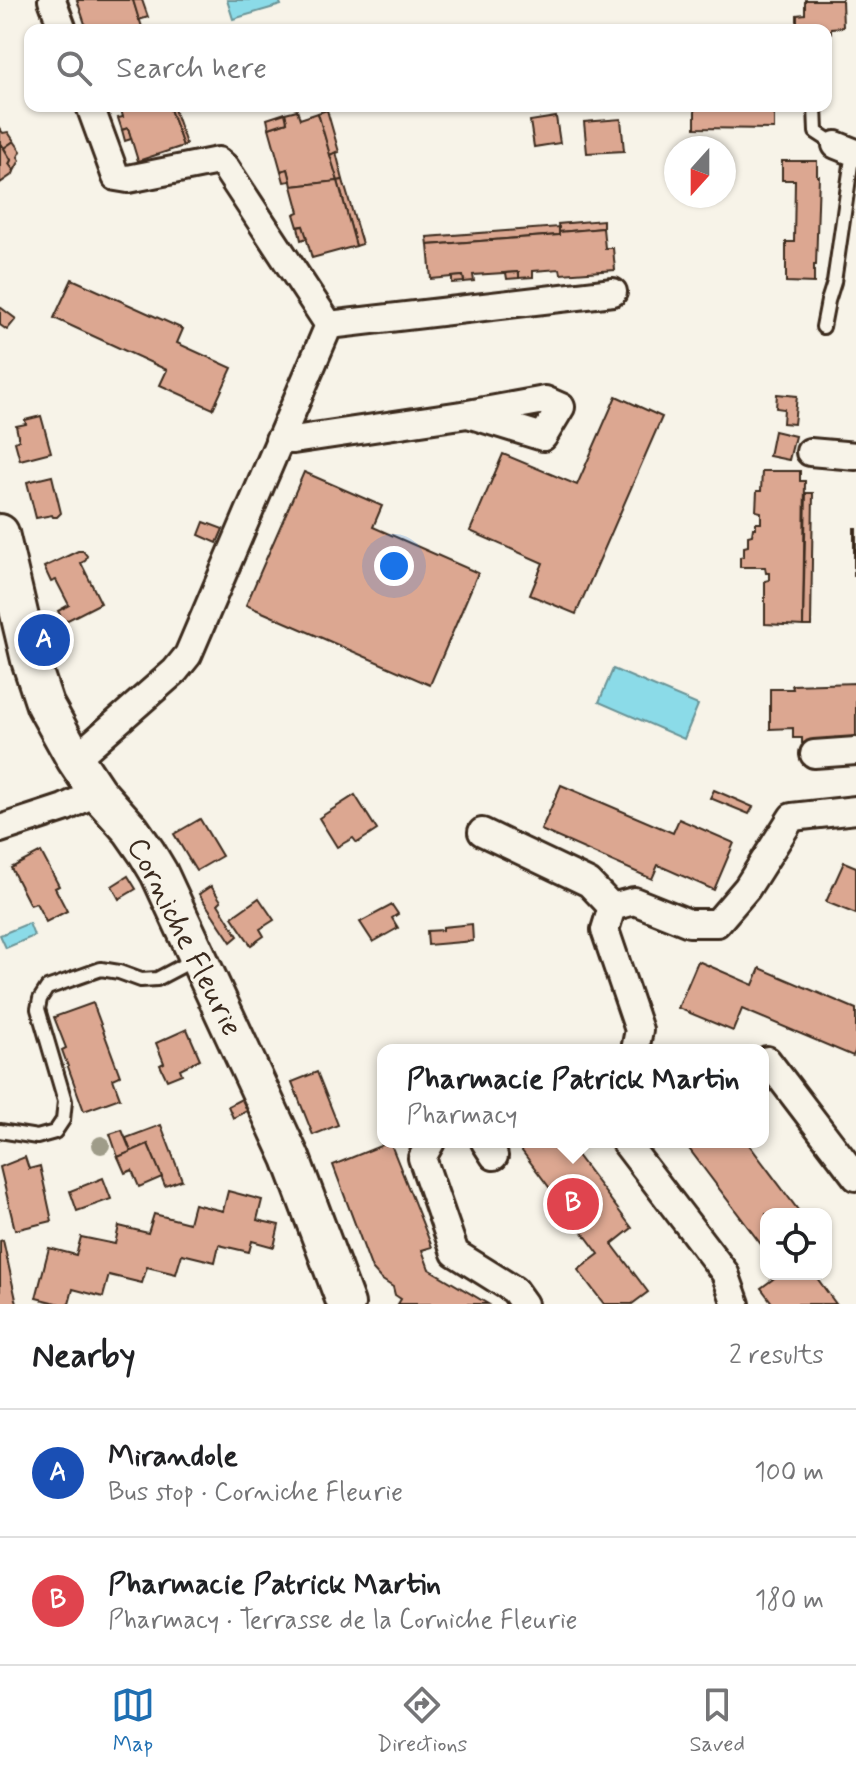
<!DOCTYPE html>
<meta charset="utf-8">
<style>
body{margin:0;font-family:Mynerve,sans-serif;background:#f6f6f6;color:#202124}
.controls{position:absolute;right:24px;bottom:24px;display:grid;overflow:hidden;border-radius:16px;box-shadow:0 2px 6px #0004}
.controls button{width:72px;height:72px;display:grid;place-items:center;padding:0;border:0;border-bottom:2px solid #e0e0e0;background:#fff;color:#202124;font:40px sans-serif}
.compass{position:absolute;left:664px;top:136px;width:72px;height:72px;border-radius:50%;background:#fff;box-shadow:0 2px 6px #0004;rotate:201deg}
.you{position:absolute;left:394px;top:566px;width:28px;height:28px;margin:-20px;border:6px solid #fff;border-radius:50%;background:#1a73e8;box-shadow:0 0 0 12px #1a73e833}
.badge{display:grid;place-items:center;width:52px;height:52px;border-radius:50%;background:#1f6fb2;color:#fff;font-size:26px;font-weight:700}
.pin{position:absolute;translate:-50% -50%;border:4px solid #fff;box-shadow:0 2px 8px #0006}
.popup{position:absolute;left:377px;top:1044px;width:392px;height:104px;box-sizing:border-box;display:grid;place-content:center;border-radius:16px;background:#fff;filter:drop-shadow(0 2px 6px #0005);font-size:26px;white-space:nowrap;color:#757577}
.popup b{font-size:30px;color:#202124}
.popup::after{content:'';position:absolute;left:50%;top:100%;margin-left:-16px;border:16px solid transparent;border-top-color:#fff}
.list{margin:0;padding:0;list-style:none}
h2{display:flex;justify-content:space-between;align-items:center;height:104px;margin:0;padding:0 32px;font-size:34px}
h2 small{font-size:26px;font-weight:400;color:#757577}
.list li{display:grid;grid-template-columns:52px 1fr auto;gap:24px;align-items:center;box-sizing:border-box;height:128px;padding:0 32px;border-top:2px solid #e0e0e0}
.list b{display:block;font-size:30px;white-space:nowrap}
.list p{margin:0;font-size:26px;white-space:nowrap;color:#757577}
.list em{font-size:26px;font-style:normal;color:#757577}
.icon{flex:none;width:44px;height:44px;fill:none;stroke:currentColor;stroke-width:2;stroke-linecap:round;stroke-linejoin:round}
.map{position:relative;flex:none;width:856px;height:1304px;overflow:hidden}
.search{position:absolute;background:#fff;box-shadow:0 2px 6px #0004;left:24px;right:24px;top:24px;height:88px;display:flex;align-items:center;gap:20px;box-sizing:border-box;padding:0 28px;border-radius:16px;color:#757577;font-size:30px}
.sheet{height:360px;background:#fff}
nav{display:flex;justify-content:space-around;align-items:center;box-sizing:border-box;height:112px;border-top:2px solid #e0e0e0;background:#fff;font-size:22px;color:#757577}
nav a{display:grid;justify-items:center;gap:4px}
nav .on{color:#1f6fb2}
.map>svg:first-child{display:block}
.water{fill:#8bdbe8;stroke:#6b9497;stroke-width:2}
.building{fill:#dca791;stroke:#3b2a1e;stroke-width:2}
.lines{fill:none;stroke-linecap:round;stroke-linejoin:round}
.service-casing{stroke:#3b2a1e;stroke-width:18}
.minor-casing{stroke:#3b2a1e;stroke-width:32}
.secondary-casing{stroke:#3b2a1e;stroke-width:42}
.service{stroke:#f7f3e8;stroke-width:12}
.minor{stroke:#f7f3e8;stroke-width:26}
.secondary{stroke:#f7f3e8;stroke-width:36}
.tree{fill:#9f9c89}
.labels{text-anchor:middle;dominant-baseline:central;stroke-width:6;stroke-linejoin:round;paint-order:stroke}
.street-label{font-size:30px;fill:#3b2a1e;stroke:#f7f3e8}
</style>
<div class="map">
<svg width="856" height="1304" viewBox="0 0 856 1304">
<rect width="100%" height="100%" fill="#f7f3e8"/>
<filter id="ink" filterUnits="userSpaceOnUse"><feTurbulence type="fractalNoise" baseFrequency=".0125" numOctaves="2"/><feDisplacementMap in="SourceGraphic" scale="16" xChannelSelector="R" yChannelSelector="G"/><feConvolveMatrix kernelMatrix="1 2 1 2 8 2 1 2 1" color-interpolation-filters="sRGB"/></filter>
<g filter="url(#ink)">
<g class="water">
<path d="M227 0H279L281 5 233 19Z"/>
<path d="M613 669 698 705 684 739 599 702Z"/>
<path d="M29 923 34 936 6 948 0 935Z"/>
</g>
<g class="building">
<path d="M77 0H133L143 30H87Z"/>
<path d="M133 0H142L148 17 139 20Z"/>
<path d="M805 0H842L843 27 831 28V40L826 41V30H797V15L805 14Z"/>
<path d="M120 106H169L183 146 138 161 128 128 122 130 118 118 123 117Z"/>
<path d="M169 106H173L186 144 183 146Z"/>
<path d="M688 106H774V129L695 128V108H688Z"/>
<path d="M297 110 300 119 318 113 338 181 292 186 288 169 281 171 269 128 287 122 285 113Z"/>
<path d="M327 110 339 152 330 155 318 113Z"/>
<path d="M285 113 287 122 269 128 267 119Z"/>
<path d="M556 117 560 143 534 147 530 121Z"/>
<path d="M621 119 624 151 587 153 584 122Z"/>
<path d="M128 128 131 139 125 141 122 130Z"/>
<path d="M0 129 3 133 8 132 14 141 4 148 0 142Z"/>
<path d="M14 141 21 151 18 157 20 160 14 171 9 164 11 160 4 148Z"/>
<path d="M0 142 11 160 9 164 14 171 13 174 0 183Z"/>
<path d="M336 152 343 180 338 181 330 155Z"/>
<path d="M782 161H817V176H819L816 265H814V283L786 282V242H794L795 180H782Z"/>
<path d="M288 169 291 181 284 182 281 171Z"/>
<path d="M343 180 362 244 356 246 338 181Z"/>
<path d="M338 181 356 246 312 258 303 226 298 227 294 214 299 212 292 186Z"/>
<path d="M603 220V228L559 232 558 224Z"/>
<path d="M303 226 307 238 301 240 298 227Z"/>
<path d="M559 227V235L428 245 427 237Z"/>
<path d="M603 228 605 248H613L615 270 561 274 560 269 533 271V277L519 278V272L473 275 474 281 464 282 463 276 431 279 428 245 559 235V232Z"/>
<path d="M519 272V278L507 279 506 273Z"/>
<path d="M463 276 464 282 452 283V277Z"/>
<path d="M72 279 183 329 177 343 232 368 213 409 160 385 167 370 54 318Z"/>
<path d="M0 307 16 319 7 330 0 325Z"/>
<path d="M777 394 797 396 794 424 783 423 784 409 776 408Z"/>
<path d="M616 396 662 417 576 614 530 595 543 563 470 531 503 454 577 485Z"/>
<path d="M41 416 51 452 20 460 15 442 19 440 16 426 26 424 25 420Z"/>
<path d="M774 431 795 436 789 460 769 456Z"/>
<path d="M762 471H800V481H805L803 626 765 624V581L769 580V573H766L765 567H740V557L744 556V547L748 546V536L752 535 753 528H756V523H761V512L756 511 757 491H761Z"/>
<path d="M304 472 382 506 373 527 478 573 430 685 246 605Z"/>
<path d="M52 476 61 513 57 517H53L52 515 36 518 27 482Z"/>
<path d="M806 493H813L811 626H803Z"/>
<path d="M204 522 223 529 217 543 199 535Z"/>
<rect x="854" y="528" width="2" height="48"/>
<path d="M78 551H83L87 556 85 561 81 563 101 603 64 622 58 611 69 605 56 580 51 582 44 567Z"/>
<path d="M856 683V737L835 738V742L802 743V738H793V728L770 729V689H793L792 685Z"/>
<path d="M561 785 673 833 679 819 734 843 714 890 658 865 652 879 541 830Z"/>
<path d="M714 790 753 807 749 814 710 798Z"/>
<path d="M355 795 377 830 357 843 353 838 337 847 319 818Z"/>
<path d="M200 819 222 856 196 871 174 834Z"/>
<path d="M41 852 59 886 55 888 67 911 46 922 36 903 30 905 11 868Z"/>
<path d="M844 862 856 867V914L826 902Z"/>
<path d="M128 876 136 889 119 899 112 886Z"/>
<path d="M211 886 221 901 218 904 238 936 231 942 199 894Z"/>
<path d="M259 898 274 920 260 929 264 936 251 945 232 917Z"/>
<path d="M392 905 398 914 392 918 398 928 373 942 360 922Z"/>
<path d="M472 924 473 941 428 945 427 931 443 930V927Z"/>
<path d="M698 961 753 985 760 968 856 1009V1050L853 1056 742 1009 733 1031 678 1008Z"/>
<path d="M93 1003 120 1076 113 1079 120 1098 84 1111 62 1050 66 1048 54 1017Z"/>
<path d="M187 1029 200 1059 180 1069 182 1074 167 1080 160 1065 164 1063 156 1043Z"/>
<path d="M317 1072 338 1125 313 1135 292 1082Z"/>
<path d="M247 1096 253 1108 233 1118 228 1106Z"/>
<path d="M161 1125 182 1180 165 1186 148 1144 131 1152 126 1138Z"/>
<path d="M122 1130 131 1152 118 1157 110 1134Z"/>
<path d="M390 1142 432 1247 422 1250 429 1269 488 1304H398L401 1299 395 1295 393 1287 381 1279 372 1269 333 1165Z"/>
<path d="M526 1142H567L632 1228 612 1244 648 1292 632 1304H604L578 1270 599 1254 519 1147Z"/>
<path d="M684 1142H747L801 1214H766V1251Z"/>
<path d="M148 1144 162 1177 139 1187 132 1170 125 1173 118 1157Z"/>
<path d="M25 1157 29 1169 40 1166 52 1221 15 1230 0 1167Z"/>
<path d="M103 1178 111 1199 77 1211 70 1191Z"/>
<path d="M228 1191 262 1200 257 1220 279 1225 274 1247 252 1241 249 1252 219 1245 215 1262 182 1254 176 1274 147 1267 142 1283 109 1275 103 1297 73 1289 69 1304H60L36 1298 49 1248 76 1255 81 1237 115 1244 119 1226 148 1233 154 1214 189 1223 194 1204 223 1211Z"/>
<path d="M3 1240 17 1304H0V1241Z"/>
<path d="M780 1274H814L836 1304H773L761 1288Z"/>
</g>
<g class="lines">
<defs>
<g id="service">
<path d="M815 106 816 132 836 145"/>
<path d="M823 327 828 301 834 282 851 165 855 152"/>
<path d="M0 1131 37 1137 55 1132 63 1120 65 1101 38 1009 40 999 47 988 101 969 119 972 141 980 157 979 197 958"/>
</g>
<g id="minor">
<path d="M52 0 63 30"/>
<path d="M90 106 116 177 128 179 218 161 225 167 329 325"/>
<path d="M836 145 856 153"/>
<path d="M279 440H293L468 414 545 400 561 407 543 437 468 414"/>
<path d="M810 452 856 456"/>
<path d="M814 754 856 751"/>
<path d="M75 759 175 671 188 655 329 325 613 292"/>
<path d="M0 829 64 808 97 792"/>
<path d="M482 832 589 883 612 907"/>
<path d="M635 1050 639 1030 605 930 612 907 634 901 689 923H717L747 888 792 817 856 810"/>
<path d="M767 1060 856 1177"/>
<path d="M431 1142 422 1158 455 1253 514 1290 524 1304"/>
<path d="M485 1142 494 1156"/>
<path d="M625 1142 725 1273 736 1304"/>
</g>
<path id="secondary" d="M0 533 30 660 45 705 75 759 97 792 131 830 147 853 159 873 291 1158 346 1304"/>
</defs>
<use href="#service" class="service-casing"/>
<use href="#minor" class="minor-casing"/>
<use href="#secondary" class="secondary-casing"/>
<use href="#service" class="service"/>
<use href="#minor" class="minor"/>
<use href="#secondary" class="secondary"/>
</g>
<circle class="tree" cx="101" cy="1145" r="9"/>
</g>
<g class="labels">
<g class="street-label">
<text transform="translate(184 937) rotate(63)">Corniche Fleurie</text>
</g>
</g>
</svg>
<div class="controls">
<button><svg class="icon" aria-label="locate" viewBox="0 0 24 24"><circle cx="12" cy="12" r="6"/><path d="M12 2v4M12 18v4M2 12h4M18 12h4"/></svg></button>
</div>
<svg class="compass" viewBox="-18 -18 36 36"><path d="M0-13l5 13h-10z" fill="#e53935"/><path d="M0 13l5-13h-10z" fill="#757577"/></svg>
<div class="you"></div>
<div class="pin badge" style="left:44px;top:640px;background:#1a4fb4">A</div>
<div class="pin badge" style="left:573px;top:1204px;background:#e0444e">B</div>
<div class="popup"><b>Pharmacie Patrick Martin</b>Pharmacy</div>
<div class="search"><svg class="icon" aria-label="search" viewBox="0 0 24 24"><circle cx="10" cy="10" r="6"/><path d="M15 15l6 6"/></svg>Search here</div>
</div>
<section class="sheet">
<h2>Nearby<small>2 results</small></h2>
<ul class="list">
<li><span class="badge" style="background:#1a4fb4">A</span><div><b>Mirandole</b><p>Bus stop · Corniche Fleurie</p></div><em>100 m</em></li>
<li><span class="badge" style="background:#e0444e">B</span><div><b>Pharmacie Patrick Martin</b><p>Pharmacy · Terrasse de la Corniche Fleurie</p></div><em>180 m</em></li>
</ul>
</section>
<nav>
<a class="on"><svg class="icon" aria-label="map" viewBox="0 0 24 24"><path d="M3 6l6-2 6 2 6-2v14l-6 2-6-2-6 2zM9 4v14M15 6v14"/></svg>Map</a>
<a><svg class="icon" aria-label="directions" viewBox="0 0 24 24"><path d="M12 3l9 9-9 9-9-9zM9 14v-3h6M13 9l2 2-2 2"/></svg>Directions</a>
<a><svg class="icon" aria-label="saved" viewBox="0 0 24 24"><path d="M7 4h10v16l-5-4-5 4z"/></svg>Saved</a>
</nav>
